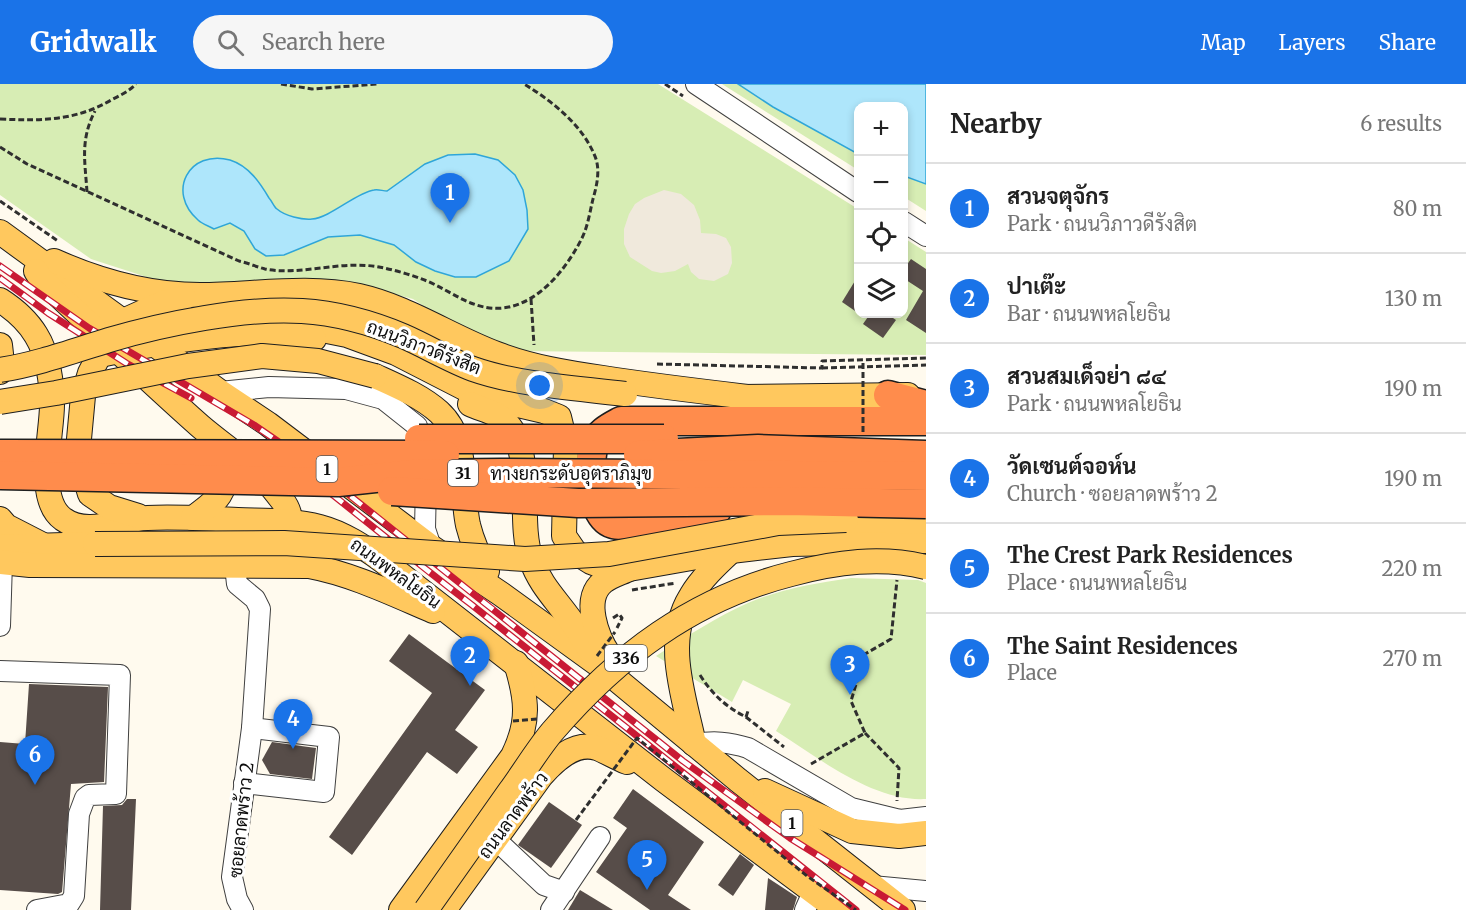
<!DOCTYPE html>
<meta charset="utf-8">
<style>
body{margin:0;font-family:Merriweather,Sarabun,serif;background:#f6f6f6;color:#222}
.controls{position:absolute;right:18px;top:18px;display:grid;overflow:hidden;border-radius:12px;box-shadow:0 3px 9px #0003}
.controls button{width:54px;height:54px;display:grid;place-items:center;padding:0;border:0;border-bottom:2px solid #e0e0e0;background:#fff;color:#222;font:30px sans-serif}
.you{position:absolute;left:540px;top:302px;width:21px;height:21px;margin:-15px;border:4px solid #fff;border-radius:50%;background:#1a73e8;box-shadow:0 0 0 9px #1a73e833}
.badge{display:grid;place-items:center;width:39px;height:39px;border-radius:50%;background:#1a73e8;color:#fff;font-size:20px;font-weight:700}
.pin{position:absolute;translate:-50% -50px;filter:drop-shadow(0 2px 3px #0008)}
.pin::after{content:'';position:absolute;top:32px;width:21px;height:18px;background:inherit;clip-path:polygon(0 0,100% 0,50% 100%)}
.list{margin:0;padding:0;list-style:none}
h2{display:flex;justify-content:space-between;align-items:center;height:78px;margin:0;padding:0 24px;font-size:26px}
h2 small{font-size:20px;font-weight:400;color:#767676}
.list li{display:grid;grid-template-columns:39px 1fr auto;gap:18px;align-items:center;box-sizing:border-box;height:90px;padding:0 24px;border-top:2px solid #e0e0e0}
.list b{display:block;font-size:22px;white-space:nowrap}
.list p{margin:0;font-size:20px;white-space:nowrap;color:#767676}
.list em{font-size:20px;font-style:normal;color:#767676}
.icon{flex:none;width:33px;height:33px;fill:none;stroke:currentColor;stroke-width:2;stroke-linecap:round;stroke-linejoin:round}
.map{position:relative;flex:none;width:926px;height:826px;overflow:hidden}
header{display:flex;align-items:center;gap:36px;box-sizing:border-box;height:84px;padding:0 30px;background:#1a73e8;color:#fff}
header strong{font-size:28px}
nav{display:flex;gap:33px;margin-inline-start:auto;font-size:21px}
.search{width:420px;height:54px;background:#f6f6f6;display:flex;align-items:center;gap:15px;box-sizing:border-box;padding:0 21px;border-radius:33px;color:#767676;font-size:22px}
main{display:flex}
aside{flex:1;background:#fff}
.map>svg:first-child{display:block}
.green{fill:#d7edb4}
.plaza{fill:#f0e9dc}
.water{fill:#aee6fb;stroke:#2fa6d8;stroke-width:1.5}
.building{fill:#574d49}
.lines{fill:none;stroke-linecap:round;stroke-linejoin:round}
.minor-casing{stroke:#404040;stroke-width:22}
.major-casing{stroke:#1e1e1e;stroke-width:26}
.highway-casing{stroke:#1e1e1e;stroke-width:31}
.path{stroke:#2f2f2f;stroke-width:3;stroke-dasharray:6 3;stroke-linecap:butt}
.minor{stroke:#fff;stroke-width:20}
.major{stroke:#ffc85e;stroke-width:24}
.highway{stroke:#ff8c4c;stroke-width:28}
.rail-casing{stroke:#c91a34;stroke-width:7}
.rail{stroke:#fff;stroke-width:4.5;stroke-dasharray:14;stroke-linecap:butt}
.major-bridge-casing{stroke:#1e1e1e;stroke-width:26;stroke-linecap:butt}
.highway-bridge-casing{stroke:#1e1e1e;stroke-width:31;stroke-linecap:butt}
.path-bridge{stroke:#2f2f2f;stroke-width:3;stroke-dasharray:6 3;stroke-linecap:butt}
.major-bridge{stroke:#ffc85e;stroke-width:24}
.highway-bridge{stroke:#ff8c4c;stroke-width:28}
.labels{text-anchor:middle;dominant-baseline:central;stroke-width:6;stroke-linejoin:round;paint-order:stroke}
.shield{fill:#fff;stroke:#565656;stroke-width:1.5}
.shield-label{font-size:16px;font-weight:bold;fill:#0d0d0d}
.street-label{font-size:18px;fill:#0d0d0d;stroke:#fff}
</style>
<header>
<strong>Gridwalk</strong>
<div class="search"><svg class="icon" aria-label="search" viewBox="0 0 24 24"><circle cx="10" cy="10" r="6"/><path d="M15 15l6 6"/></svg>Search here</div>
<nav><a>Map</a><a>Layers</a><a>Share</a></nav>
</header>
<main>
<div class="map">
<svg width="926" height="826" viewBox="0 0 926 826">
<rect width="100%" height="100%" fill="#fffaee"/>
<g class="green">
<path d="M0 0H658L858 125V230H904V154L926 168V271L513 267 466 250 413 215 348 198 259 208 162 198 91 175 0 111Z"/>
<path d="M722 0H926V127L904 113V22H858V86Z"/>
<path d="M851 494 918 496 926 499V715C873 718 819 674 776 647L791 620 743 596 732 618 656 572C686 553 716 533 748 519 781 505 816 499 851 494Z"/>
</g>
<path class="plaza" d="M664 106 681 110 694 121 700 136 701 149 716 150 726 154 731 163 732 179 728 190 714 197 699 195 691 188 688 180 675 187 661 189 652 187 630 173 624 160V145L629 130 635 120 644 114Z"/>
<g class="water">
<path d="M738 0H926V100L904 92V22H858V70L773 23Z"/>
<path d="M475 70 498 76 515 91 523 106 527 126 528 145 509 177 476 193H455L435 187 416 178 394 161 360 151 328 153 284 171 266 172 255 165 244 147 230 139 214 145C209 142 202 140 198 136 166 108 189 65 230 76 249 82 260 99 269 114 272 117 274 123 277 125 285 132 302 136 312 135 330 134 357 108 374 106 378 105 383 107 387 107L425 80 448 71Z"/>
</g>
<g class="building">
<path d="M911 175 926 185V249L906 236 923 207 903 194V186Z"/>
<path d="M858 192V229L842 218Z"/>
<path d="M870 230H887L896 236 883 254 863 240Z"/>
<path d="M409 550 485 606 455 646 478 663 457 690 427 668 352 771 329 753 432 609 389 577Z"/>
<path d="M29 600 108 603 104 698 71 700 62 808 58 810 0 806V658L25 660Z"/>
<path d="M272 658 316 664 312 695 270 690 262 676Z"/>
<path d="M633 705 704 758 668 811 691 826H650L596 788 627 744 613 734Z"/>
<path d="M127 715H136L131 826H100L103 722 122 721Z"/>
<path d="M549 718 582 741 551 784 518 761Z"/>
<path d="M740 770 754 781 733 812 718 801Z"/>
<path d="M768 794 797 813 793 826H765Z"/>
<path d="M580 806 613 826H568Z"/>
</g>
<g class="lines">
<defs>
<g id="minor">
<path d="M696 0 858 108"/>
<path d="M904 138 926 152"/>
<path d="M220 308 269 303 346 305 383 315 417 342 423 367"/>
<path d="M426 399 425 445 431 463"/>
<path d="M235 482 237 500 255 515 260 525 252 644 232 793 237 815 243 826"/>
<path d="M0 542 2 478"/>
<path d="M0 587 120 591 116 710 89 711 85 714 79 730 74 812 69 820 37 826"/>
<path d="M694 660C714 657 729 658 748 664L851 724 900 736 926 733"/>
<path d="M244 699 324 708 329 653 252 644"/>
<path d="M495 755 544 801 564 808"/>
<path d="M872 802 926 807"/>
<path d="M551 826 600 753"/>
<path d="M805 826 813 808"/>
</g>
<g id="major">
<path d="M0 148 220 308 268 340 431 463 501 510 599 581 738 696 903 826"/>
<path d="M54 177C99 197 150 211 200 211 252 211 307 201 359 212 408 223 451 253 497 270 531 283 568 289 603 294 654 302 706 308 757 314"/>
<path d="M36 187 41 195C94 244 146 294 200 342 228 366 260 385 282 416 290 426 292 437 289 450"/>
<path d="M310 208C296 216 290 216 290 234L297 241 347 251 396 269 474 309 509 319 544 327 559 333 566 362 564 452 575 468 591 478 607 484 629 485 731 467 792 460 926 457"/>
<path d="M0 216C14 225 27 236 36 251 48 270 52 299 52 321 52 351 35 415 63 435 87 453 120 435 147 434 177 432 208 435 238 436 266 437 293 436 320 443 343 449 364 463 383 477L664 696 838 826"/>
<path d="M0 261 2 279 0 288"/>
<path d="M100 271C155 259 212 249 269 249 284 250 299 253 314 255"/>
<path d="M375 292C397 302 421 312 439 328 470 356 460 404 468 441 472 457 479 473 487 487"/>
<path d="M741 313 908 311"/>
<path d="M470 320C478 324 487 326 495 330 541 356 515 431 531 475 541 504 560 519 576 544 582 553 587 562 593 571"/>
<path d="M138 432 109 423 90 410 81 380 79 355 83 312 90 289 107 256 123 237 163 219 184 214"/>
<path d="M193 434C216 417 228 410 225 380"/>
<path d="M0 435 6 442 41 460"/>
<path d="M846 436 926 438"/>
<path d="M0 463 95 460"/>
<path d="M0 478 30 481 309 482C352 490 393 510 433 527"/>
<path d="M609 571C597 553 582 515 603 498 610 492 621 489 629 485"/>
<path d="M694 660C684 612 663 557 691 512 701 495 716 481 731 467"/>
<path d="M765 707 852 747 899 752 926 749"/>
<path d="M401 826 513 672C530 637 527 615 516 579"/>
<path d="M444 826 541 692C554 677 574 657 597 664 607 668 617 674 627 678"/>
</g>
<g id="highway">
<path d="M888 311 926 321"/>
<path d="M717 426C697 429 629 445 613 440 590 433 588 379 594 361 599 348 610 343 621 337H926"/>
</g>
</defs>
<use href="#minor" class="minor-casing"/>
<use href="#major" class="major-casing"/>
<use href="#highway" class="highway-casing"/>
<g class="path">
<path d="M281 0 312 5 378 0"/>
<path d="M665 0 683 12"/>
<path d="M0 35C42 37 76 37 113 15 121 11 129 7 136 0"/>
<path d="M0 63 27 80 239 177C248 179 257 183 265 185 301 192 340 176 379 183 395 186 412 191 427 197 453 208 473 227 503 224 539 220 567 184 582 154 588 142 590 127 593 115 597 101 601 84 594 70 581 40 552 17 524 0"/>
<path d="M87 108C85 77 80 56 95 27"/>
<path d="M0 117 58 157"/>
<path d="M531 215 534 261"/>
<path d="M657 280 822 284V277L926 274"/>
<path d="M822 284 926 281"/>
<path d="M632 506 676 499"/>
<path d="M613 534 619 530 622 534 617 544"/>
<path d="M700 591C712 610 726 623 746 633L748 627"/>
<path d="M746 633 784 663"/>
<path d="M865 649 899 684 897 717"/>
<path d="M811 680 865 649 851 617 865 570 891 555 897 496"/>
</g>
<use href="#minor" class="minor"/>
<use href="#major" class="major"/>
<use href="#highway" class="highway"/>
<defs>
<g id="rail">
<path d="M0 182 89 244 254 341 289 365 348 410 683 677 790 754 905 826"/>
<path d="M0 194 48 229 126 279 191 314"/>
<path d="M265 359C336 411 402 468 472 521L856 826"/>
</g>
</defs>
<use href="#rail" class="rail-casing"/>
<use href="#rail" class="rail"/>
<defs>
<g id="major-bridge">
<path d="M0 286C38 280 73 267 109 256 163 240 246 223 302 227 335 229 372 239 403 252 426 262 449 276 473 285 518 301 577 304 625 310"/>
<path d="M0 318 56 309 188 282 262 272 318 277 375 292"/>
<path d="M95 460 284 459 525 475 609 470 778 439 846 436"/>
<path d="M426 826C454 786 482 747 510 707 524 688 537 666 552 648 618 571 693 515 791 490 836 478 881 472 926 483"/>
</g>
<g id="highway-bridge">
<path d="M419 355H664"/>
<path d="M0 370 445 371"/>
<path d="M638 371 758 365 926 371"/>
<path d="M0 391 338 398 412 390 501 389 926 392"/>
<path d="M392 407 578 419 788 417 926 420"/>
</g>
</defs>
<use href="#major-bridge" class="major-bridge-casing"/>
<use href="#highway-bridge" class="highway-bridge-casing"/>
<g class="path-bridge">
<path d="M863 348V277"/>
<path d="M597 572 615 548"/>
<path d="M513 637 538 635"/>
<path d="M576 736 637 654 807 792 856 826"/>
</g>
<use href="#major-bridge" class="major-bridge"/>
<use href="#highway-bridge" class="highway-bridge"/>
</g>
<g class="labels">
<g class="shield">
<rect x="316.5" y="372" width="21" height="26" rx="4.5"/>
<rect x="448" y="376" width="30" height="26" rx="4.5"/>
<rect x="605" y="561" width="42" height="26" rx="4.5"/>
<rect x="781.5" y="726" width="21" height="26" rx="4.5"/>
</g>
<g class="shield-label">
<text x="327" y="385">1</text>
<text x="463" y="389">31</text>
<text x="626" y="574">336</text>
<text x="792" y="739">1</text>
</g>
<g class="street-label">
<text transform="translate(424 263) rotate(21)">ถนนวิภาวดีรังสิต</text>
<text x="571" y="389">ทางยกระดับอุตราภิมุข</text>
<text transform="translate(396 489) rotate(36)">ถนนพหลโยธิน</text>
<text transform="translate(513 731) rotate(-53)">ถนนลาดพร้าว</text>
<text transform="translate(241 736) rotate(-84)">ซอยลาดพร้าว 2</text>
</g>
</g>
</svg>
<div class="controls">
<button>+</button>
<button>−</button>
<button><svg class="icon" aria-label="locate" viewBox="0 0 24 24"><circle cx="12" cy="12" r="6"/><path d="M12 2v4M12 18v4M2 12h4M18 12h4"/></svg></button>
<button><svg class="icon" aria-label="layers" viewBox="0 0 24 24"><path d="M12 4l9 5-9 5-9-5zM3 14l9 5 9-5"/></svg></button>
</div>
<div class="you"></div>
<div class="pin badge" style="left:450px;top:139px">1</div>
<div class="pin badge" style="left:470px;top:602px">2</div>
<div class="pin badge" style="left:850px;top:611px">3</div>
<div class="pin badge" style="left:293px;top:665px">4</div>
<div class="pin badge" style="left:647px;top:806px">5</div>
<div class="pin badge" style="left:35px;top:701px">6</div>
</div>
<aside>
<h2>Nearby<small>6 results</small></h2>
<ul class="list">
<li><span class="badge">1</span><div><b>สวนจตุจักร</b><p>Park · ถนนวิภาวดีรังสิต</p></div><em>80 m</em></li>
<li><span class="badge">2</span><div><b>ปาเต๊ะ</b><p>Bar · ถนนพหลโยธิน</p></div><em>130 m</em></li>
<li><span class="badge">3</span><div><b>สวนสมเด็จย่า ๘๔</b><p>Park · ถนนพหลโยธิน</p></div><em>190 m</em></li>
<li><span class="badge">4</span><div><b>วัดเซนต์จอห์น</b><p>Church · ซอยลาดพร้าว 2</p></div><em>190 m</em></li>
<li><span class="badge">5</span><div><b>The Crest Park Residences</b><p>Place · ถนนพหลโยธิน</p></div><em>220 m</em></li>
<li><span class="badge">6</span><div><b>The Saint Residences</b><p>Place</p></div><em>270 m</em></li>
</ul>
</aside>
</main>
